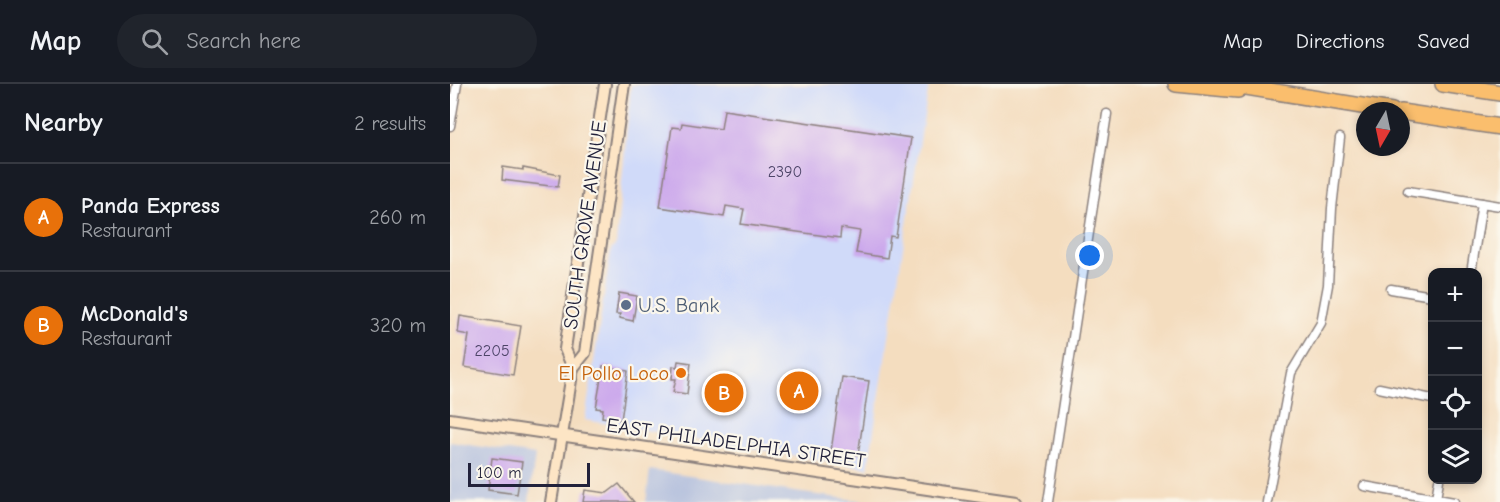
<!DOCTYPE html>
<meta charset="utf-8">
<style>
body{margin:0;font-family:"Comic Neue",sans-serif;background:#20242c;color:#f1f3f6}
.controls{position:absolute;right:18px;bottom:18px;display:grid;overflow:hidden;border-radius:12px;box-shadow:0 3px 9px #0003}
.controls button{width:54px;height:54px;display:grid;place-items:center;padding:0;border:0;border-bottom:2px solid #363941;background:#171b24;color:#f1f3f6;font:30px sans-serif}
.compass{position:absolute;left:906px;top:18px;width:54px;height:54px;border-radius:50%;background:#171b24;box-shadow:0 3px 9px #0003;rotate:189deg}
.scale{position:absolute;left:18px;bottom:15px;width:122px;box-sizing:border-box;padding-left:6px;border:3px solid #22223b;border-top:0;font-size:16px;line-height:21px;white-space:nowrap;color:#22223b;-webkit-text-stroke:4px #fbf7ec;paint-order:stroke}
.you{position:absolute;left:640px;top:172px;width:21px;height:21px;margin:-15px;border:4px solid #fff;border-radius:50%;background:#1a73e8;box-shadow:0 0 0 9px #1a73e833}
.badge{display:grid;place-items:center;width:39px;height:39px;border-radius:50%;background:#7c3aed;color:#fff;font-size:20px;font-weight:700}
.pin{position:absolute;translate:-50% -50%;border:3px solid #fff;box-shadow:0 2px 6px #0006}
.list{margin:0;padding:0;list-style:none}
h2{display:flex;justify-content:space-between;align-items:center;height:78px;margin:0;padding:0 24px;font-size:26px}
h2 small{font-size:20px;font-weight:400;color:#9ea1a6}
.list li{display:grid;grid-template-columns:39px 1fr auto;gap:18px;align-items:center;box-sizing:border-box;height:108px;padding:0 24px;border-top:2px solid #363941}
.list b{display:block;font-size:22px;white-space:nowrap}
.list p{margin:0;font-size:20px;white-space:nowrap;color:#9ea1a6}
.list em{font-size:20px;font-style:normal;color:#9ea1a6}
.icon{flex:none;width:33px;height:33px;fill:none;stroke:currentColor;stroke-width:2;stroke-linecap:round;stroke-linejoin:round}
.map{position:relative;flex:none;width:1050px;height:418px;overflow:hidden}
header{display:flex;align-items:center;gap:36px;box-sizing:border-box;height:84px;padding:0 30px;background:#171b24;border-bottom:2px solid #363941}
header strong{font-size:28px}
nav{display:flex;gap:33px;margin-inline-start:auto;font-size:21px}
.search{width:420px;height:54px;background:#20242c;display:flex;align-items:center;gap:15px;box-sizing:border-box;padding:0 21px;border-radius:33px;color:#9ea1a6;font-size:22px}
main{display:flex}
aside{flex:1;background:#171b24}
.map>svg:first-child{display:block}
.built{fill:#d0daf9}
.industrial{fill:#bac4de}
.building{fill:#cca9ec}
.lines{fill:none;stroke-linecap:round;stroke-linejoin:round}
.street-casing{stroke:#8b807d;stroke-width:11}
.secondary-casing{stroke:#8b807d;stroke-width:14}
.highway-casing{stroke:#8b807d;stroke-width:18}
.street{stroke:#fff;stroke-width:8}
.secondary{stroke:#fde5c5;stroke-width:10}
.highway{stroke:#fabe6d;stroke-width:15}
.service-dot{fill:#5c6f8a;stroke:#fbf7ec;stroke-width:2}
.food-dot{fill:#e8710a;stroke:#fbf7ec;stroke-width:2}
.labels{text-anchor:middle;dominant-baseline:central;stroke-width:4.5;stroke-linejoin:round;paint-order:stroke}
.number-label{font-size:16px;fill:#4c4467}
.street-label{font-size:20px;fill:#22223b;stroke:#fbf7ec}
.service-label{font-size:20px;fill:#4e5e75;stroke:#fbf7ec;text-anchor:start}
.food-label{font-size:20px;fill:#c56008;stroke:#fbf7ec;text-anchor:end}
</style>
<header>
<strong>Map</strong>
<div class="search"><svg class="icon" aria-label="search" viewBox="0 0 24 24"><circle cx="10" cy="10" r="6"/><path d="M15 15l6 6"/></svg>Search here</div>
<nav><a>Map</a><a>Directions</a><a>Saved</a></nav>
</header>
<main>
<aside>
<h2>Nearby<small>2 results</small></h2>
<ul class="list">
<li><span class="badge" style="background:#e8710a">A</span><div><b>Panda Express</b><p>Restaurant</p></div><em>260 m</em></li>
<li><span class="badge" style="background:#e8710a">B</span><div><b>McDonald's</b><p>Restaurant</p></div><em>320 m</em></li>
</ul>
</aside>
<div class="map">
<svg width="1050" height="418" viewBox="0 0 1050 418">
<rect width="100%" height="100%" fill="#fbf7ec"/>
<filter id="ink" filterUnits="userSpaceOnUse"><feTurbulence type="fractalNoise" baseFrequency=".0167" numOctaves="2"/><feDisplacementMap in="SourceGraphic" scale="12" xChannelSelector="R" yChannelSelector="G"/><feConvolveMatrix kernelMatrix="1 2 1 2 8 2 1 2 1" color-interpolation-filters="sRGB"/></filter>
<filter id="wash" filterUnits="userSpaceOnUse"><feTurbulence type="fractalNoise" baseFrequency=".008" numOctaves="4" result="noise"/><feDisplacementMap in="SourceGraphic" scale="24" xChannelSelector="R" yChannelSelector="G"/><feGaussianBlur stdDeviation="1.35" result="paint"/><feColorMatrix in="noise" values="0 0 0 0 0 0 0 0 0 0 0 0 0 0 0 0 0 1.4 0 .05"/><feComposite in="paint" operator="in"/></filter>
<g filter="url(#wash)">
<rect width="100%" height="100%" fill="#f4ddbf"/>
<path class="built" d="M181 1H479L418 384 135 336 161 166 166 160Z"/>
<g class="industrial">
<path d="M0 358 85 371 79 418H0Z"/>
<path d="M200 386 352 409 421 418H196Z"/>
</g>
<g id="blocks">
<g class="building">
<path d="M274 26 461 54 446 153 440 152 437 174 406 169 410 147 391 144 390 154 291 140 294 125 276 122 274 133 210 123 222 43 231 44 232 39 271 45Z"/>
<path d="M53 83 73 86V84L110 91 108 103 52 96Z"/>
<path d="M169 209 187 212 183 237 169 234 170 230H166Z"/>
<path d="M10 232 71 242 63 291 14 283 19 251 8 249Z"/>
<path d="M228 277 241 279 237 310 223 308 226 295H222L223 282 227 283Z"/>
<path d="M153 282 178 287 171 336 152 333 153 325 146 324Z"/>
<path d="M268 292 284 294 279 326 263 323Z"/>
<path d="M344 293 357 295 353 322 341 320Z"/>
<path d="M392 293 419 297 408 371 381 367Z"/>
<path d="M42 374 72 378 67 410 38 406Z"/>
<path d="M169 400 184 418H133L135 406 157 409Z"/>
</g>
</g>
</g>
<g filter="url(#ink)">
<use href="#blocks" fill-opacity="0" stroke="#8b807d" stroke-width="1.5"/>
<g class="lines">
<defs>
<g id="street">
<path d="M0 42 7 0"/>
<path d="M958 107 1050 122"/>
<path d="M1021 189 1032 119"/>
<path d="M941 205 982 212"/>
<path d="M929 304 982 315"/>
<path d="M914 402 1004 418"/>
<path d="M986 415 989 396"/>
<path d="M598 418 657 30"/>
<path d="M817 418 841 289 871 239 878 201 882 124 890 54"/>
</g>
<g id="secondary">
<path d="M123 284 115 265 155 0"/>
<path d="M0 335 566 418"/>
<path d="M101 418 123 284 135 269 174 0"/>
</g>
<g id="highway">
<path d="M726 0 788 6"/>
<path d="M778 0 942 27"/>
<path d="M993 0 1050 9"/>
<path d="M951 28 1050 43"/>
</g>
</defs>
<use href="#street" class="street-casing"/>
<use href="#secondary" class="secondary-casing"/>
<use href="#highway" class="highway-casing"/>
<use href="#street" class="street"/>
<use href="#secondary" class="secondary"/>
<use href="#highway" class="highway"/>
</g>
</g>
<circle class="service-dot" cx="176" cy="221" r="6"/>
<circle class="food-dot" cx="231" cy="289" r="6"/>
<g class="labels">
<g class="number-label">
<text x="335" y="88">2390</text>
<text x="42" y="267">2205</text>
</g>
<g class="street-label">
<text transform="translate(135 141) rotate(-82)">SOUTH GROVE AVENUE</text>
<text transform="translate(286 359) rotate(8)">EAST PHILADELPHIA STREET</text>
</g>
<g class="service-label">
<text x="188" y="221">U.S. Bank</text>
</g>
<g class="food-label">
<text x="219" y="289">El Pollo Loco</text>
</g>
</g>
</svg>
<div class="controls">
<button>+</button>
<button>−</button>
<button><svg class="icon" aria-label="locate" viewBox="0 0 24 24"><circle cx="12" cy="12" r="6"/><path d="M12 2v4M12 18v4M2 12h4M18 12h4"/></svg></button>
<button><svg class="icon" aria-label="layers" viewBox="0 0 24 24"><path d="M12 4l9 5-9 5-9-5zM3 14l9 5 9-5"/></svg></button>
</div>
<svg class="compass" viewBox="-18 -18 36 36"><path d="M0-13l5 13h-10z" fill="#e53935"/><path d="M0 13l5-13h-10z" fill="#9ea1a6"/></svg>
<div class="scale">100 m</div>
<div class="you"></div>
<div class="pin badge" style="left:349px;top:307px;background:#e8710a">A</div>
<div class="pin badge" style="left:274px;top:309px;background:#e8710a">B</div>
</div>
</main>
